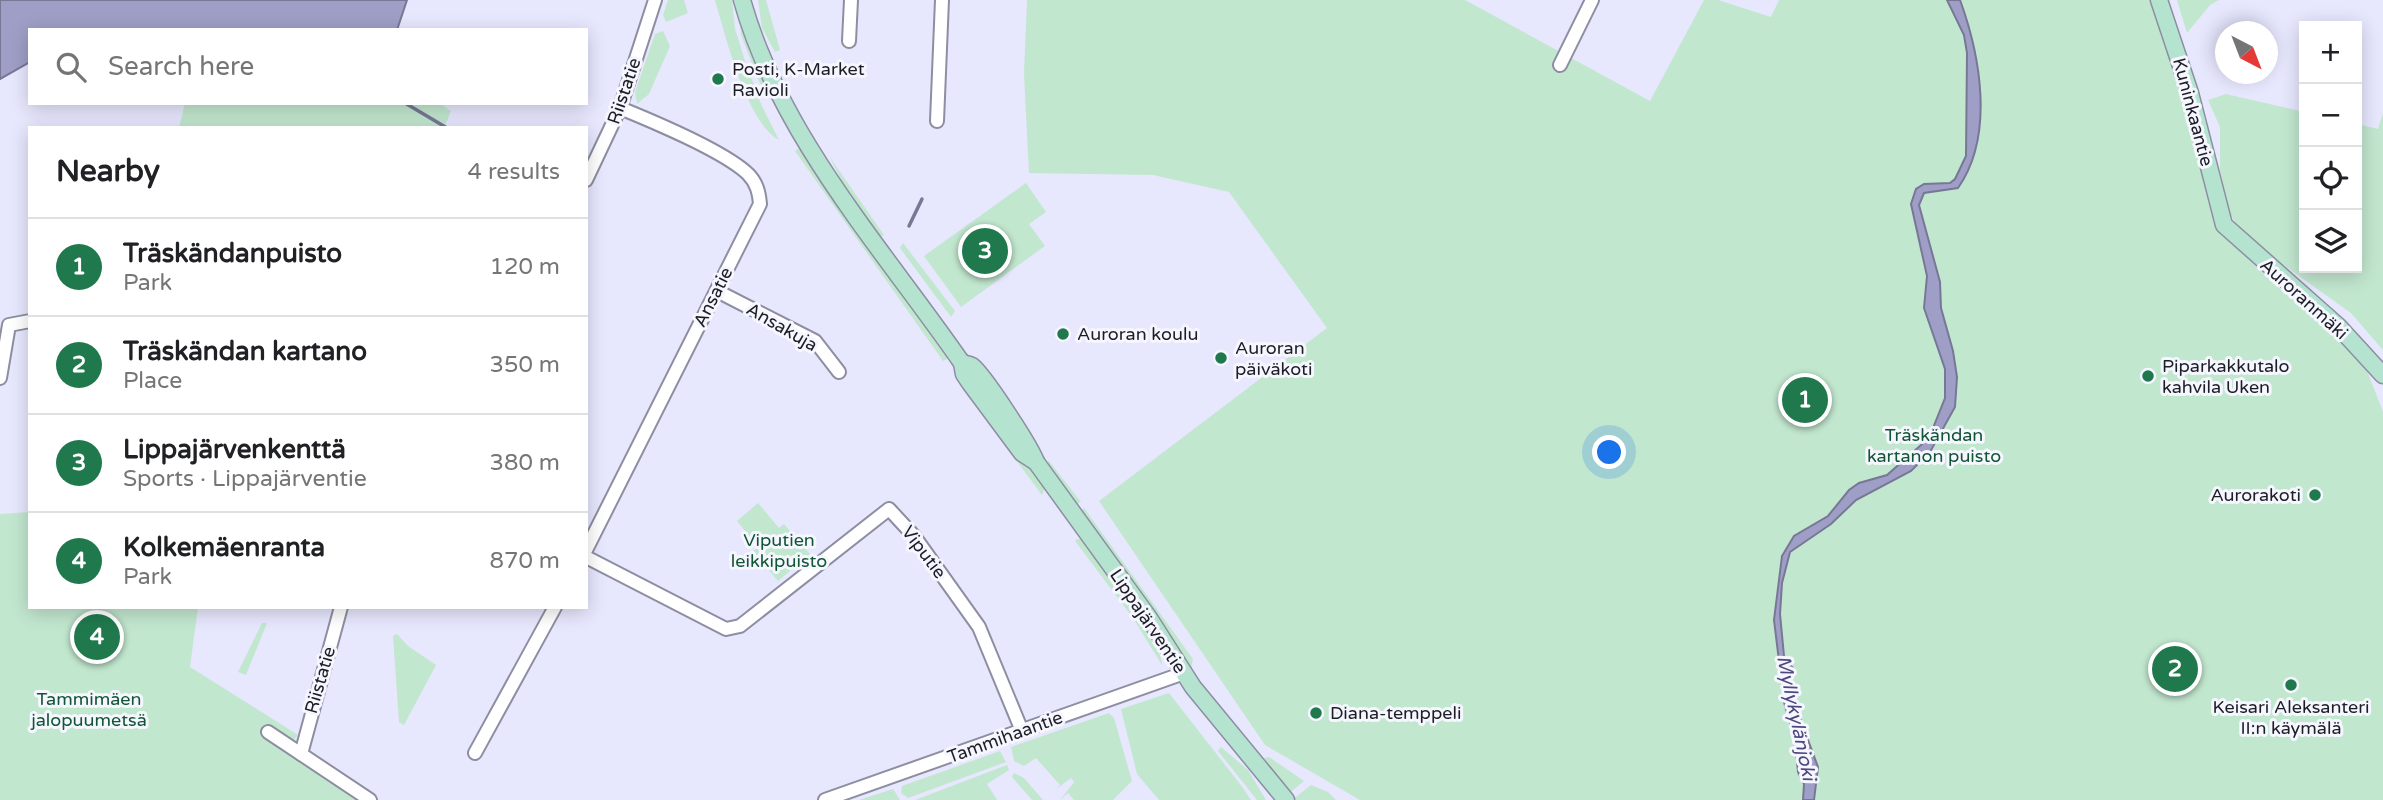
<!DOCTYPE html>
<meta charset="utf-8">
<style>
body{margin:0;font-family:"Varela Round",sans-serif;background:#f6f6f6;color:#202124}
.controls{position:absolute;right:21px;top:21px;display:grid;overflow:hidden;border-radius:0px;box-shadow:0 4px 18px #0003}
.controls button{width:63px;height:63px;display:grid;place-items:center;padding:0;border:0;border-bottom:2px solid #e0e0e0;background:#fff;color:#202124;font:35px sans-serif}
.compass{position:absolute;left:2215px;top:21px;width:63px;height:63px;border-radius:50%;background:#fff;box-shadow:0 4px 18px #0003;rotate:138deg}
.you{position:absolute;left:1610px;top:453px;width:24px;height:24px;margin:-18px;border:5px solid #fff;border-radius:50%;background:#1a73e8;box-shadow:0 0 0 10px #1a73e833}
.badge{display:grid;place-items:center;width:46px;height:46px;border-radius:50%;background:#20794d;color:#fff;font-size:23px;font-weight:700}
.pin{position:absolute;translate:-50% -50%;border:4px solid #fff;box-shadow:0 2px 7px #0006}
.list{margin:0;padding:0;list-style:none}
h2{display:flex;justify-content:space-between;align-items:center;height:91px;margin:0;padding:0 28px;font-size:30px}
h2 small{font-size:23px;font-weight:400;color:#757577}
.list li{display:grid;grid-template-columns:46px 1fr auto;gap:21px;align-items:center;box-sizing:border-box;height:98px;padding:0 28px;border-top:2px solid #e0e0e0}
.list b{display:block;font-size:26px;white-space:nowrap}
.list p{margin:0;font-size:23px;white-space:nowrap;color:#757577}
.list em{font-size:23px;font-style:normal;color:#757577}
.icon{flex:none;width:38px;height:38px;fill:none;stroke:currentColor;stroke-width:2;stroke-linecap:round;stroke-linejoin:round}
.map{position:relative;flex:none;width:2383px;height:800px;overflow:hidden}
.search{position:absolute;background:#fff;box-shadow:0 4px 18px #0003;left:28px;top:28px;width:560px;height:77px;display:flex;align-items:center;gap:18px;box-sizing:border-box;padding:0 24px;border-radius:0px;color:#757577;font-size:26px}
.panel{position:absolute;background:#fff;box-shadow:0 4px 18px #0003;left:28px;top:126px;width:560px;height:483px;border-radius:0px}
.map>svg:first-child{display:block}
.green{fill:#c2e7cf}
.water{fill:#9f9ec6;stroke:#787796;stroke-width:2}
.lines{fill:none;stroke-linecap:round;stroke-linejoin:round}
.stream{stroke:#787796;stroke-width:3.5}
.minor-casing{stroke:#8e8ea2;stroke-width:16}
.secondary-casing{stroke:#8e8ea2;stroke-width:19}
.minor{stroke:#fff;stroke-width:12}
.secondary{stroke:#b4e3d0;stroke-width:16}
.poi-dot{fill:#20794d;stroke:#f6f6ff;stroke-width:2.5}
.labels{text-anchor:middle;dominant-baseline:central;stroke-width:6;stroke-linejoin:round;paint-order:stroke}
.poi-label{font-size:18px;fill:#1d1d25;stroke:#f6f6ff;text-anchor:start}
.street-label{font-size:18px;fill:#1d1d25;stroke:#f6f6ff}
.park-label{font-size:18px;fill:#105534;stroke:#f6f6ff}
.water-label{font-size:19px;font-style:italic;fill:#4d487e;stroke:#f6f6ff}
</style>
<div class="map">
<svg width="2383" height="800" viewBox="0 0 2383 800">
<rect width="100%" height="100%" fill="#e7e7fe"/>
<g class="green">
<path d="M668 0H684L688 13 666 22 663 15Z"/>
<path d="M715 0H732L735 29 746 64 761 104 779 140C747 123 725 35 715 0Z"/>
<path d="M758 0H766L780 50 775 52 762 28Z"/>
<path d="M1027 0H1465L1650 101 1704 0H1718L1771 17 1779 0H1947L1949 4 1960 0H2152L2189 114 2219 231 2279 288 2344 343 2368 373 2383 412V800H1360L1265 745 1099 501 1327 328 1229 192 1153 175 1029 173 1024 74Z"/>
<path d="M2177 0H2219L2210 5 2187 33Z"/>
<path d="M739 9 765 84 761 86 741 35Z"/>
<path d="M663 31 670 46 649 94 637 104 635 92 655 34Z"/>
<path d="M2226 94 2304 112V268H2357V124L2378 129 2383 113V350L2351 313 2264 251 2237 226 2228 210 2220 170V127L2208 100Z"/>
<path d="M185 103H439L451 111 444 128H179Z"/>
<path d="M801 147 949 358 943 361 795 151Z"/>
<path d="M829 156 884 235 883 236H878L845 187Z"/>
<path d="M1026 183 1046 212 1029 224 1045 246 961 307 924 256Z"/>
<path d="M903 243 955 311 951 317 900 248Z"/>
<path d="M1016 453 1046 486 1042 495 1013 456Z"/>
<path d="M1049 461 1081 502 1074 505 1046 463Z"/>
<path d="M758 503 779 528 784 524 810 554 778 581 753 551 758 547 737 521Z"/>
<path d="M1084 508 1193 659 1190 673 1080 512Z"/>
<path d="M30 512V607H198L190 667 298 735 293 741 286 737 361 800H0V514Z"/>
<path d="M1077 539H1083C1097 558 1166 649 1162 665L1133 618 1075 541Z"/>
<path d="M262 623H267L246 675 238 672Z"/>
<path d="M397 634 408 646 436 665 404 725 399 722 393 636Z"/>
<path d="M1169 693 1243 788 1251 800H1159L1137 774 1121 709Z"/>
<path d="M1109 713 1114 718 1132 781 1113 800H1074L1068 793 1060 800 1074 782 1071 778 1056 789 1060 785 1036 758 1024 766 1014 761 1011 747Z"/>
<path d="M1221 747 1248 770 1266 800H1257L1218 751Z"/>
<path d="M1000 751 1006 762 908 798 901 793 902 786Z"/>
<path d="M1269 757 1304 781 1287 795 1264 758Z"/>
<path d="M1007 765 1009 770 987 784 997 800H915Z"/>
<path d="M1014 773 1024 778 1043 800H1032L1012 777Z"/>
<path d="M1311 785 1328 792 1336 800H1292Z"/>
<path d="M893 789 900 800H859Z"/>
</g>
<g class="water">
<path d="M0 0H407L397 30H30V62L0 79Z"/>
<path d="M1947 0H1960C1980 55 1995 135 1958 188L1924 193 1919 205 1940 282 1941 308 1953 351 1957 377 1955 407 1930 452 1911 471 1856 500 1831 524 1790 552 1782 583 1780 614 1784 656 1794 670 1789 683 1790 691 1818 767 1814 800H1803L1804 784 1798 772 1795 741 1784 702 1774 620 1782 556 1794 536 1828 516 1849 490 1859 483 1887 475 1929 438 1945 398V369L1924 308 1927 276 1911 204 1916 189 1924 184 1950 183 1955 179 1966 156 1967 53 1964 35Z"/>
</g>
<g class="lines">
<g class="stream">
<path d="M405 103 447 128"/>
<path d="M909 226 922 199"/>
</g>
<defs>
<g id="minor">
<path d="M849 41 851 0"/>
<path d="M1560 65 1592 0"/>
<path d="M937 121 942 0"/>
<path d="M586 180 620 108 655 0"/>
<path d="M717 291 815 341 839 372"/>
<path d="M0 378 9 325 30 321"/>
<path d="M586 550 760 204C759 193 757 183 748 174 725 152 652 121 620 108"/>
<path d="M586 557 726 629 740 626 889 509 914 536 979 627 1022 731"/>
<path d="M268 732 370 800"/>
<path d="M475 753 555 607"/>
<path d="M301 754 341 607"/>
<path d="M825 800 1184 673"/>
</g>
<g id="secondary">
<path d="M742 0C780 136 883 249 962 363L964 374 970 383 1022 453 1036 462"/>
<path d="M2159 0 2190 93 2224 225 2338 326 2383 375"/>
<path d="M962 363C965 364 969 364 972 366 983 374 1031 447 1036 462L1149 618 1193 687 1286 800"/>
</g>
</defs>
<use href="#minor" class="minor-casing"/>
<use href="#secondary" class="secondary-casing"/>
<use href="#minor" class="minor"/>
<use href="#secondary" class="secondary"/>
</g>
<g class="poi-dot">
<circle cx="718" cy="79" r="7"/>
<circle cx="1063" cy="334" r="7"/>
<circle cx="1221" cy="358" r="7"/>
<circle cx="2148" cy="376" r="7"/>
<circle cx="2315" cy="495" r="7"/>
<circle cx="2291" cy="685" r="7"/>
<circle cx="1316" cy="713" r="7"/>
</g>
<g class="labels">
<g class="poi-label">
<text x="732" y="69">Posti, K-Market<tspan x="732" dy="21">Ravioli</tspan></text>
<text x="1077" y="334">Auroran koulu</text>
<text x="1235" y="348">Auroran<tspan x="1235" dy="21">päiväkoti</tspan></text>
<text x="2162" y="366">Piparkakkutalo<tspan x="2162" dy="21">kahvila Uken</tspan></text>
<text x="2301" y="495" text-anchor="end">Aurorakoti</text>
<text x="2291" y="707" text-anchor="middle">Keisari Aleksanteri<tspan x="2291" dy="21">II:n käymälä</tspan></text>
<text x="1330" y="713">Diana-temppeli</text>
</g>
<g class="street-label">
<text transform="translate(624 91) rotate(-71)">Riistatie</text>
<text transform="translate(2193 112) rotate(75)">Kuninkaantie</text>
<text transform="translate(713 297) rotate(-63)">Ansatie</text>
<text transform="translate(2304 299) rotate(42)">Auroranmäki</text>
<text transform="translate(782 327) rotate(30)">Ansakuja</text>
<text transform="translate(924 552) rotate(53)">Viputie</text>
<text transform="translate(1148 621) rotate(56)">Lippajärventie</text>
<text transform="translate(320 680) rotate(-74)">Riistatie</text>
<text transform="translate(1005 737) rotate(-20)">Tammihaantie</text>
</g>
<g class="park-label">
<text x="1934" y="435">Träskändan<tspan x="1934" dy="21">kartanon puisto</tspan></text>
<text x="779" y="540">Viputien<tspan x="779" dy="21">leikkipuisto</tspan></text>
<text x="89" y="699">Tammimäen<tspan x="89" dy="21">jalopuumetsä</tspan></text>
</g>
<g class="water-label">
<text transform="translate(1796 718) rotate(78)">Myllykylänjoki</text>
</g>
</g>
</svg>
<div class="controls">
<button>+</button>
<button>−</button>
<button><svg class="icon" aria-label="locate" viewBox="0 0 24 24"><circle cx="12" cy="12" r="6"/><path d="M12 2v4M12 18v4M2 12h4M18 12h4"/></svg></button>
<button><svg class="icon" aria-label="layers" viewBox="0 0 24 24"><path d="M12 4l9 5-9 5-9-5zM3 14l9 5 9-5"/></svg></button>
</div>
<svg class="compass" viewBox="-18 -18 36 36"><path d="M0-13l5 13h-10z" fill="#e53935"/><path d="M0 13l5-13h-10z" fill="#757577"/></svg>
<div class="you"></div>
<div class="pin badge" style="left:1805px;top:400px">1</div>
<div class="pin badge" style="left:2175px;top:669px">2</div>
<div class="pin badge" style="left:985px;top:251px">3</div>
<div class="pin badge" style="left:97px;top:637px">4</div>
<div class="search"><svg class="icon" aria-label="search" viewBox="0 0 24 24"><circle cx="10" cy="10" r="6"/><path d="M15 15l6 6"/></svg>Search here</div>
<section class="panel">
<h2>Nearby<small>4 results</small></h2>
<ul class="list">
<li><span class="badge">1</span><div><b>Träskändanpuisto</b><p>Park</p></div><em>120 m</em></li>
<li><span class="badge">2</span><div><b>Träskändan kartano</b><p>Place</p></div><em>350 m</em></li>
<li><span class="badge">3</span><div><b>Lippajärvenkenttä</b><p>Sports · Lippajärventie</p></div><em>380 m</em></li>
<li><span class="badge">4</span><div><b>Kolkemäenranta</b><p>Park</p></div><em>870 m</em></li>
</ul>
</section>
</div>
